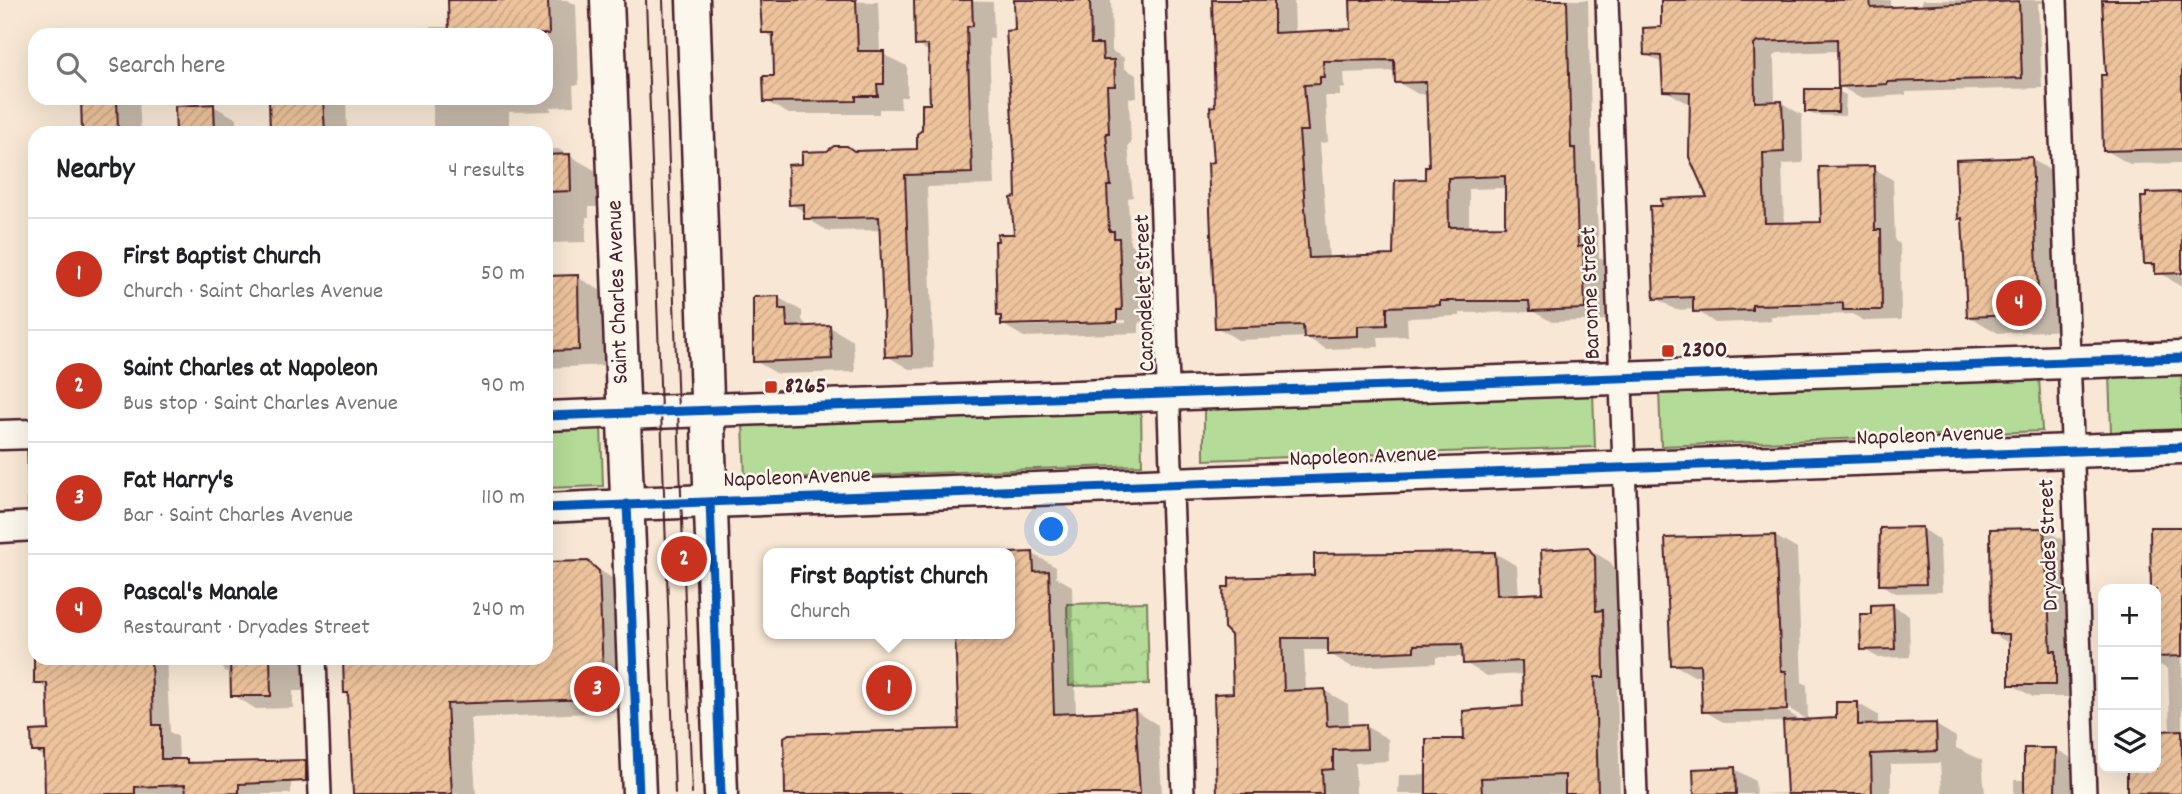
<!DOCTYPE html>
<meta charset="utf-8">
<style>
body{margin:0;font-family:Dekko,sans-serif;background:#f2f2f2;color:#202124}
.controls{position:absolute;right:21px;bottom:21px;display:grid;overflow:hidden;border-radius:14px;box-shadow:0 7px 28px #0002}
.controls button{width:63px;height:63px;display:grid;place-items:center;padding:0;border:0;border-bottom:2px solid #e0e0e0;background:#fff;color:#202124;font:35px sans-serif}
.you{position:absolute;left:1052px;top:530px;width:24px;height:24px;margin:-18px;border:5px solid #fff;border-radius:50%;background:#1a73e8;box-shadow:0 0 0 10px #1a73e833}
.badge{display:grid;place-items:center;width:46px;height:46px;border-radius:50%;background:#c8321e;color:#fff;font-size:23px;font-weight:700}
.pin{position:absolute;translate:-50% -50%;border:4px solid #fff;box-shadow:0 2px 7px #0006}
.popup{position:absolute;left:763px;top:548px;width:252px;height:91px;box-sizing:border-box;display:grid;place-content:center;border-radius:14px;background:#fff;filter:drop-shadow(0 2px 5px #0005);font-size:23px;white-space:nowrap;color:#757577}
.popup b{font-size:26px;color:#202124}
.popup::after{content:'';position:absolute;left:50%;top:100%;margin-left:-14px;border:14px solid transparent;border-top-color:#fff}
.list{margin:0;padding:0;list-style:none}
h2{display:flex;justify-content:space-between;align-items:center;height:91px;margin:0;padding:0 28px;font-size:30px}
h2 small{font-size:23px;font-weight:400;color:#757577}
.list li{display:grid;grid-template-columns:46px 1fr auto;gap:21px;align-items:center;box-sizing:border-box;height:112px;padding:0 28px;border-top:2px solid #e0e0e0}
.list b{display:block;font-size:26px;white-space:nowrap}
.list p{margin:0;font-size:23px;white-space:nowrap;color:#757577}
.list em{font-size:23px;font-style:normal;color:#757577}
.icon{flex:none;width:38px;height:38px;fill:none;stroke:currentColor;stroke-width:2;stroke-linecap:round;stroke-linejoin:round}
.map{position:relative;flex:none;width:2182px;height:794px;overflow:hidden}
.search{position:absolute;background:#fff;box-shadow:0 7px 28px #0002;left:28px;top:28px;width:525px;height:77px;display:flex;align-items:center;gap:18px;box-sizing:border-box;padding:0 24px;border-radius:21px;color:#757577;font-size:26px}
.panel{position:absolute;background:#fff;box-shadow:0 7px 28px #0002;left:28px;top:126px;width:525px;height:539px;border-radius:21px}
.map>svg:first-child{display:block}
.green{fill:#b4db97;stroke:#7f7d61;stroke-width:2}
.park{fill:url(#park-crowns);stroke:#7f7d61;stroke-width:2}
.shadow{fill:#0003;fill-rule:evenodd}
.building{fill:url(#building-hatch);stroke:#4a1f2b;stroke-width:2;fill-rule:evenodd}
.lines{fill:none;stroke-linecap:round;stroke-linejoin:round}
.minor-casing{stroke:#4a1f2b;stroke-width:26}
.tertiary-casing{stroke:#4a1f2b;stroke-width:33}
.secondary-casing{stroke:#4a1f2b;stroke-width:37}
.minor{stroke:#fbf7ec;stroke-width:21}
.tertiary{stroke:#fbf7ec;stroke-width:28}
.secondary{stroke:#fbf7ec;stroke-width:32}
.tram{stroke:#4a1f2b;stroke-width:2}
.cycleway-casing{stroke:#fbf7ec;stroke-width:13}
.cycleway{stroke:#0057b8;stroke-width:9}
.poi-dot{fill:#c8321e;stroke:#fbf7ec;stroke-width:2.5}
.labels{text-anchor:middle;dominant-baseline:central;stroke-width:5;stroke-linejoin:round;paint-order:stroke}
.street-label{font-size:23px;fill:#4a1f2b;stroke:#fbf7ec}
.poi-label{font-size:23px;font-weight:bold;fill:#4a1f2b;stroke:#fbf7ec;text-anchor:start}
</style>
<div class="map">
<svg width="2182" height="794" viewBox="0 0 2182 794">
<defs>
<pattern id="park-crowns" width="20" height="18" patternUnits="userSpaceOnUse" patternTransform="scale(1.75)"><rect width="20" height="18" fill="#b4db97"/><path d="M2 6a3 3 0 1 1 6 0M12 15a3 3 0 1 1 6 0" fill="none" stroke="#9cbc82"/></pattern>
<pattern id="building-hatch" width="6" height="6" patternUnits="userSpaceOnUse" patternTransform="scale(1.75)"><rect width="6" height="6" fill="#edc39c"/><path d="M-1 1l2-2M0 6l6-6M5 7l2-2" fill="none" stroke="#cda787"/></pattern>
</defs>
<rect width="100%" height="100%" fill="#f7e7d4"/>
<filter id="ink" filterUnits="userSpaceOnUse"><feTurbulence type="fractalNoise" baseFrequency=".0143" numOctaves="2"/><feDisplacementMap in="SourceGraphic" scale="14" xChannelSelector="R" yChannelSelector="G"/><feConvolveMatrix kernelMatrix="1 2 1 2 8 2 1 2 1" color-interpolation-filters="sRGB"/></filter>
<g filter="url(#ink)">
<g class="green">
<path d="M2182 371V429L2111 432 2109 373Z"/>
<path d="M2039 376 2042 431 1661 446 1659 390Z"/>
<path d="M1593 393 1595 447 1204 460V405Z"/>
<path d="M1141 409 1142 465 745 480 743 422Z"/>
<path d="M601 426 603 486 546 488V428Z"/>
<path d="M35 448V505H28L27 449Z"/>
</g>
<path class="park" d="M1147 602 1149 684 1069 686 1067 604Z"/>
<g class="shadow">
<path d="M449 0H567L576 5 579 85H573L574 106 551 107V111L509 112V133H433V98H546V35H431V27H450Z"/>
<path d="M769 0 878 2 880 53 907 66V97H900L901 109H879V114H789L765 101 776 77 775 39 764 32Z"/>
<path d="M915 0 993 2 994 38 989 39 994 185 927 187 934 368 909 369 887 356 881 230 828 231 806 218V213L791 204 856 153 919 151 932 106 930 52 917 45Z"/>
<path d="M1016 0H1111L1112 51 1124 58V68L1136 75 1137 98H1129L1131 144 1128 145 1133 197 1128 198 1130 243 1141 253 1143 322H1139V333L1024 337 1002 324 1016 236ZM1126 320V323L1019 326V323Z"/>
<path d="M1214 0H1294L1295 34 1353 31 1352 0H1588L1592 160 1595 162 1599 258 1604 260 1606 320 1552 322 1534 312 1460 313V316L1407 318 1408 336 1378 337 1379 347 1326 349 1306 337 1238 340 1217 327ZM1396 71 1397 82 1418 94H1428L1431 169 1427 181 1395 256 1329 259 1320 143 1328 142 1325 96H1340V89L1345 88 1344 73ZM1507 188V228H1469V189Z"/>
<path d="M1662 0H1890V8L1922 7V0H2048V3H2038L2042 88 1906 92V95L1860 98 1840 86 1839 51 1777 53 1774 57 1775 103H1782L1802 115 1803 163 1782 164 1784 224H1823L1873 168 1893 180 1895 241 1900 244 1901 320 1865 321 1852 314 1771 316V321L1715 323 1695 309 1676 310 1656 298 1709 198 1692 102H1685L1665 90 1663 64 1646 54 1663 28Z"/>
<path d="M2104 0H2182V163L2130 164 2105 150 2107 76Z"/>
<path d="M321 33 324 35H274Z"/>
<path d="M1838 91 1846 95 1845 116 1814 115 1806 111Z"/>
<path d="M83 98H139L141 133H84Z"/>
<path d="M271 98H346L347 133H272Z"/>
<path d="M213 106 237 119V133H178Z"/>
<path d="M546 149H558L598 172 599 207H589V217H586V242L546 243Z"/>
<path d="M2031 159 2061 176 2068 330 1998 333 1968 316 1964 220 1959 217Z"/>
<path d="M2182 194V286H2180L2146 263Z"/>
<path d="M577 277 605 293 607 365 546 368V278Z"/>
<path d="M779 298 802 311V320L809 328 830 327 853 341 855 372 778 374 755 361Z"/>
<path d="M2182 528V794H2131L2129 768H2156V732H2170L2168 669 2156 663V589H2151L2152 529Z"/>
<path d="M1922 529 1937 538 1940 545 1942 592 1896 593 1881 584Z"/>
<path d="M2044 529 2066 542 2078 697H2033L2011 684 2010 644 1992 633Z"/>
<path d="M1775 536 1797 549 1802 682 1807 685 1808 720 1781 704 1779 707 1804 722 1837 720 1857 703 1878 715V727L1936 725 1956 737V748L1982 760 1985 794H1942L1940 763 1891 764V794H1695L1735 769 1755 781 1756 794 1789 793 1785 722 1725 723 1704 711 1702 676H1694L1673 664 1667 540Z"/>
<path d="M1587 548 1610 562 1617 572 1618 621 1625 625 1626 689H1617L1620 794H1398L1399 775H1428L1466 741 1524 707V674L1487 676 1465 663 1464 657H1436V663L1352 667 1330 654V650H1304L1306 692 1325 691 1348 704 1349 727 1365 726 1388 739 1389 761 1355 763 1356 794H1251L1235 694 1316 576 1495 553 1517 566 1519 596 1545 594Z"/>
<path d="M1033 554 1056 567V577L1072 586 1076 715 1135 711 1158 725 1162 794H787L961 731 957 634H1010V555Z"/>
<path d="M588 563 620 583 628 687 614 686 616 712 471 718 476 794H354L350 694 346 692 342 658H546V564Z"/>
<path d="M1893 606 1909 615 1910 657 1879 658 1863 649 1873 615Z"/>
<path d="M36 658H166L170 732 178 737 179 760 291 774V794H46V758L34 751 51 732 49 690 36 682Z"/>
<path d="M223 658H302L303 691H293V708L256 709 233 695 232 675 223 670Z"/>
<path d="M2056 749 2076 761 2075 794H2014V780H2026Z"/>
</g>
<g class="building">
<path d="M448 0H548L549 34 449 35Z"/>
<path d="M760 0H856L858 51H884V84H877L878 96H856V101L764 102 763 76H774L773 33H762Z"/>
<path d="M914 0H972L973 26 967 27 972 173 905 175 912 356 885 357 879 217 804 219V204L789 205 788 165 802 164V152L827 151 834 146H847L854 151 917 149V134L922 130V104H930L928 45 915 46Z"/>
<path d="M1014 0H1090L1091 44H1102L1103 60H1114L1115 86H1107L1109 133H1106L1111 186H1107L1109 231H1114V238H1119L1122 310H1117V322L1001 325V316H997L995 241H998L997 234H1014L1011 198 1016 197 1015 164 1006 31 1015 30Z"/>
<path d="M1212 0H1274V33L1351 29 1350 0H1567L1571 148H1575L1578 247 1583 246 1585 309 1530 311 1529 301H1440V305L1387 307V325L1358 326V336L1304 338 1303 325 1215 328 1208 163 1214 162 1210 107 1215 106ZM1394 60 1395 83 1426 82 1429 167H1425V179L1395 180 1393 255 1309 258 1299 131H1308L1304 85 1320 84V77H1324L1323 61ZM1505 176V226L1449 227 1448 178Z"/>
<path d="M1661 0H1870L1871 8 2019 1 2022 78 1887 82V84L1838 87 1837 39 1757 42 1754 45 1755 102 1782 101 1784 152 1763 153 1765 223 1821 222 1819 167 1874 166 1875 230H1881L1882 310H1843V303L1752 305V310L1693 312V297L1654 299 1650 206H1662L1661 199 1707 197 1689 157 1690 92 1663 91 1661 56 1644 55 1643 28 1661 27Z"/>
<path d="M2102 0H2182V149L2103 151 2101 75H2106Z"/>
<path d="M1805 89H1839L1838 112H1805Z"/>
<path d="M81 98H117L118 133H82Z"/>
<path d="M269 98H323L325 133H270Z"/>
<path d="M214 104 215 133H176L175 106Z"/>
<path d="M570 154 571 191 546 192V155Z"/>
<path d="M2032 157 2039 314 1967 317 1962 218 1958 219 1956 160Z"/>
<path d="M2182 192V273L2155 274V264H2144L2141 197H2146V193Z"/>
<path d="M578 275 579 350 546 351V276Z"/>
<path d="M779 296V309H786L787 327 830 325 832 359 753 362V297Z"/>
<path d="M1922 527 1926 584 1879 585 1880 528Z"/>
<path d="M2150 527H2182V656L2156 657V589H2151Z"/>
<path d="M2044 528 2051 651H2056V685H2009V634H1991L1990 529Z"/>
<path d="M1775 535 1781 671H1786L1787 710 1702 712 1700 664 1671 665 1665 538Z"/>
<path d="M1588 547 1595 557 1596 611 1603 610 1604 677H1595L1598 794H1565V775L1481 778 1482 794H1426V739H1464L1463 711 1523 706 1522 661 1463 664 1462 644 1414 645V651L1328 655V638H1282L1284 691 1325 689 1327 726 1366 724 1367 749 1333 750V769L1322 770 1323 794H1217L1214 694 1233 693 1231 635 1224 628 1223 587H1229V578L1314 575V554L1495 552 1497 595 1543 593 1541 550Z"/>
<path d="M1033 552 1034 572 1049 571 1054 714 1135 710 1140 794H785L784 737 789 734 959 729 955 634H1010V553Z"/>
<path d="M588 561 599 571 603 674 589 672 591 699 447 704 452 794H353L348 693H344L343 658H546V562Z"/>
<path d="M1893 604 1895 649 1861 650 1860 614H1871V605Z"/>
<path d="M34 658H151L153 725H161V759H187V763L306 760V781L239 784V793L186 794 185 785 135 787V794H45L44 752H32L31 731 49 730 47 683H34Z"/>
<path d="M230 658H270L271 696H231Z"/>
<path d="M1836 702H1858V725L1936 723 1937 751 1871 754 1872 794H1787L1783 721 1836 718Z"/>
<path d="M2182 730V794L2127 793V768H2156V731Z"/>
<path d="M2024 748H2056L2055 794H2024Z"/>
<path d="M1735 767 1736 794H1694L1693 769Z"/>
</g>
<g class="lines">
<defs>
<g id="minor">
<path d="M1154 0 1183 794"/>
<path d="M1607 0 1636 794"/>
<path d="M2056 0 2085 794"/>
<path d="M315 658 320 794"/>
</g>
<g id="tertiary">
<path d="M546 416 624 413"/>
<path d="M0 435 35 434"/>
<path d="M546 508 627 504"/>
<path d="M0 528 35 526"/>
</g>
<g id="secondary">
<path d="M607 0 639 794"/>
<path d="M693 0 721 794"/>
<path d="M624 413 2182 358"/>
<path d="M627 504 2182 447"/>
</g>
</defs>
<use href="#minor" class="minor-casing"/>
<use href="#tertiary" class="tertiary-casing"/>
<use href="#secondary" class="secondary-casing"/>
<use href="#minor" class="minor"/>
<use href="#tertiary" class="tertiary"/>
<use href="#secondary" class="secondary"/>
<g class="tram">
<path d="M646 0 675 794"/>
<path d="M663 0 692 794"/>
</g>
<defs>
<g id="cycleway">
<path d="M546 416 2182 358"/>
<path d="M710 502 721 794"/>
<path d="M627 504 639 794"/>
<path d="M546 508 2182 447"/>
</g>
</defs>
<use href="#cycleway" class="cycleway-casing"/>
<use href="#cycleway" class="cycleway"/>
</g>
</g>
<g class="poi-dot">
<rect x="1661" y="344" width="14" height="14" rx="3.5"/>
<rect x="764" y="380" width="14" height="14" rx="3.5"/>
</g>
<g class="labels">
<g class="street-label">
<text transform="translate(619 292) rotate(-92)">Saint Charles Avenue</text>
<text transform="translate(1146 293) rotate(-92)">Carondelet Street</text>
<text transform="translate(1592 293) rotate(-92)">Baronne Street</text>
<text transform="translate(1930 437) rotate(-2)">Napoleon Avenue</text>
<text transform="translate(1363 458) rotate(-2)">Napoleon Avenue</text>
<text transform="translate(797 479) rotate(-2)">Napoleon Avenue</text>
<text transform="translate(2050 545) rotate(-92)">Dryades Street</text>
</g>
<g class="poi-label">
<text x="1682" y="351">2300</text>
<text x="785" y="387">8265</text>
</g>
</g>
</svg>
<div class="controls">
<button>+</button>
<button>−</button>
<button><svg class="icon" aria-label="layers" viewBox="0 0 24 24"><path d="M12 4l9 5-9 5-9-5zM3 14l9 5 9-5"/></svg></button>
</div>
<div class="you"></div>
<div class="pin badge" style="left:889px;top:688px">1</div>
<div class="popup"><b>First Baptist Church</b>Church</div>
<div class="pin badge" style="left:684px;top:559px">2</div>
<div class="pin badge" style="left:597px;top:689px">3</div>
<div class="pin badge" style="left:2019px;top:303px">4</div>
<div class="search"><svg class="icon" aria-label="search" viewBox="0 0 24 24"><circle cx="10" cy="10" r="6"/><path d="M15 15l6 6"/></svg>Search here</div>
<section class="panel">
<h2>Nearby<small>4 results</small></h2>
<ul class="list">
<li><span class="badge">1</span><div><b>First Baptist Church</b><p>Church · Saint Charles Avenue</p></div><em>50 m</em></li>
<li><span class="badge">2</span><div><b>Saint Charles at Napoleon</b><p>Bus stop · Saint Charles Avenue</p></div><em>90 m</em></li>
<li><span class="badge">3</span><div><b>Fat Harry's</b><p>Bar · Saint Charles Avenue</p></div><em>110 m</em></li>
<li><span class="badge">4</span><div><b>Pascal's Manale</b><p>Restaurant · Dryades Street</p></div><em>240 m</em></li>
</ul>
</section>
</div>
